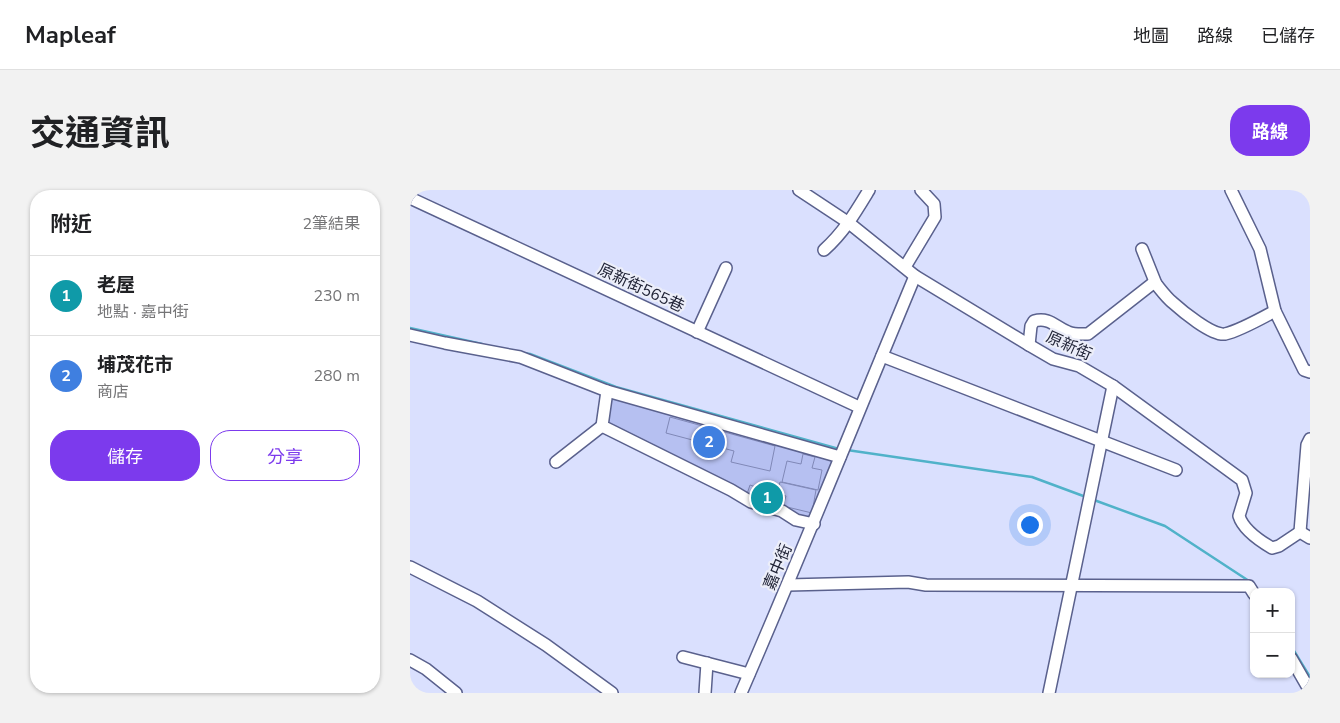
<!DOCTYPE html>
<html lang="zh-TW">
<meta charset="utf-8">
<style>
body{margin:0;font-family:"Nunito Sans","Noto Sans TC",sans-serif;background:#f2f2f2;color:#202124}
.controls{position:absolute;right:15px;bottom:15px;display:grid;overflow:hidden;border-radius:10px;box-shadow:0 1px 4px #0004}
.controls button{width:45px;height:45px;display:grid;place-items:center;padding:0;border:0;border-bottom:1px solid #e0e0e0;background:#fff;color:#202124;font:25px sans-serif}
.you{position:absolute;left:619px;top:334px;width:18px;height:18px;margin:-12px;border:4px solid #fff;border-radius:50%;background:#1a73e8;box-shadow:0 0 0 8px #1a73e833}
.badge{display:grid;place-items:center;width:32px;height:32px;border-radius:50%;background:#7c3aed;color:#fff;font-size:16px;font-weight:700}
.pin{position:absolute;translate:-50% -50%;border:2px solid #fff;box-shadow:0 1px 5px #0006}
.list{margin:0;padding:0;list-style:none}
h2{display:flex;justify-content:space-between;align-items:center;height:65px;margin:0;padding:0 20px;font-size:21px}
h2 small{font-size:16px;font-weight:400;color:#757577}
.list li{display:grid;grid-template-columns:32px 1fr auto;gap:15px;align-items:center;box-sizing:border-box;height:80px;padding:0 20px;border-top:1px solid #e0e0e0}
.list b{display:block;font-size:19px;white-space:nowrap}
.list p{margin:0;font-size:16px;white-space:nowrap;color:#757577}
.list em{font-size:16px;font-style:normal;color:#757577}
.actions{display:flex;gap:10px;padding:15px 20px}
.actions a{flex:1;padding:11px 0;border:1px solid #7c3aed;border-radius:20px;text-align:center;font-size:18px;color:#7c3aed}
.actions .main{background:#7c3aed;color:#fff}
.map{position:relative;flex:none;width:900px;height:503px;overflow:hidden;border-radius:20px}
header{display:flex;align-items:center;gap:30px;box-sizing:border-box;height:70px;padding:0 25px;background:#fff;border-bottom:1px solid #e0e0e0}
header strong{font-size:24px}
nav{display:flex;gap:28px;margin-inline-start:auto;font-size:18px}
.intro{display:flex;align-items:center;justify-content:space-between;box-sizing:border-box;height:120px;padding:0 30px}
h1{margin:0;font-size:35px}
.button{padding:12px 22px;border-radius:20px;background:#7c3aed;color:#fff;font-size:18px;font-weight:700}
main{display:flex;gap:30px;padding:0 30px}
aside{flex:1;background:#fff;border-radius:20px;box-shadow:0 1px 4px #0004}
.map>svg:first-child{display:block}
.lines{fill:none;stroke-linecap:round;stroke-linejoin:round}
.stream{stroke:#50b2c9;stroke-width:2.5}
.building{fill:#b6c0f1;stroke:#8088b7;filter:url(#shadow)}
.minor-casing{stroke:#5a618d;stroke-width:14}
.minor{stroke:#fff;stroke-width:11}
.labels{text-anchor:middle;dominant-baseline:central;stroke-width:4.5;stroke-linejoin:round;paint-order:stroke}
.street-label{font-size:16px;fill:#212437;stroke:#eceef9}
</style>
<header>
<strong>Mapleaf</strong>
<nav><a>地圖</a><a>路線</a><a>已儲存</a></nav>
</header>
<div class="intro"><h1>交通資訊</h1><a class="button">路線</a></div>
<main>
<aside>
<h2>附近<small>2筆結果</small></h2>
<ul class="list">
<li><span class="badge" style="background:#0f9aa8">1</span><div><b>老屋</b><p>地點 · 嘉中街</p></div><em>230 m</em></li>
<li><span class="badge" style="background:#3f7fe0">2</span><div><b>埔茂花市</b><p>商店</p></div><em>280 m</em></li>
</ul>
<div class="actions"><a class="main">儲存</a><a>分享</a></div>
</aside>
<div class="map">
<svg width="900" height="503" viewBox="0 0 900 503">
<defs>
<filter id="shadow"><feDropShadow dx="1.5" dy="3" stdDeviation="0" flood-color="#0004"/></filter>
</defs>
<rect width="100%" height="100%" fill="#dae0fe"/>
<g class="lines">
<g class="stream">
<path d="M0 138 72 154"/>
<path d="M112 163 120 164 206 197 429 259"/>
<path d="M437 260 622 287 676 307"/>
<path d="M684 310 755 336 839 391"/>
<path d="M881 456 900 487"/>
</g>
</g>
<g class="building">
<path d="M200 204 427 269 400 332 321 299 197 236Z"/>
<path d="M260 227 365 256 360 281 321 272 324 261 256 243Z"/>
<path d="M393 264 405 267 402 278 412 280 408 300 372 292 377 271 391 274Z"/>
<path d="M370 292 406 300 402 323 373 316 376 306 367 303Z"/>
<path d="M340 295 375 307 372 319 336 307Z"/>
</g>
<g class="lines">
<defs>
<g id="minor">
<path d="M389 0 439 33 505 86 619 155 643 169 669 176 703 196 832 290 836 303 829 326C833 339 850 351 862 358L869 356 890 342 900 348"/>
<path d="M821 0 850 59 865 121 894 180 900 182"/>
<path d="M0 8 449 217"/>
<path d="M732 59 746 94"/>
<path d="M414 60C434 42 445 23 459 0"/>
<path d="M495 77 525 27 524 14 511 0"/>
<path d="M287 142 316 78"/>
<path d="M0 145 35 153 110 167 197 201 430 267"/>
<path d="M619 155 621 136 624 131C640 127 645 137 658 142 665 145 672 144 678 144L742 94H746C751 100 756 107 762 112 772 121 802 146 815 144 829 141 852 128 865 121"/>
<path d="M472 166 766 280"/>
<path d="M197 201 192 236 321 300 341 312 372 321 386 330 404 334"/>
<path d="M146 272 192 236"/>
<path d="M890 342 897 255 900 249"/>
<path d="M0 377 67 411 136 455 202 503"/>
<path d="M378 395 498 392 516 395 839 396 844 404"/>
<path d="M273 467 339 484"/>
<path d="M881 468 900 501"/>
<path d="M0 470 16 479 46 503"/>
<path d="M295 503 297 473"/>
<path d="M331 503C391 365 447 225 505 86"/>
<path d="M639 503 703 196"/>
</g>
</defs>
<use href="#minor" class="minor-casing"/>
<use href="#minor" class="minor"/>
</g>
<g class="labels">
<g class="street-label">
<text transform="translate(231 98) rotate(25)">原新街565巷</text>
<text transform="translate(659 156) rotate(24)">原新街</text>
<text transform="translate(368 377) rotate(-67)">嘉中街</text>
</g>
</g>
</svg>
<div class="controls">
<button>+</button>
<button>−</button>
</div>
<div class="you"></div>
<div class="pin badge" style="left:357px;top:308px;background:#0f9aa8">1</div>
<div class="pin badge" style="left:299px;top:252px;background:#3f7fe0">2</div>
</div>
</main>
